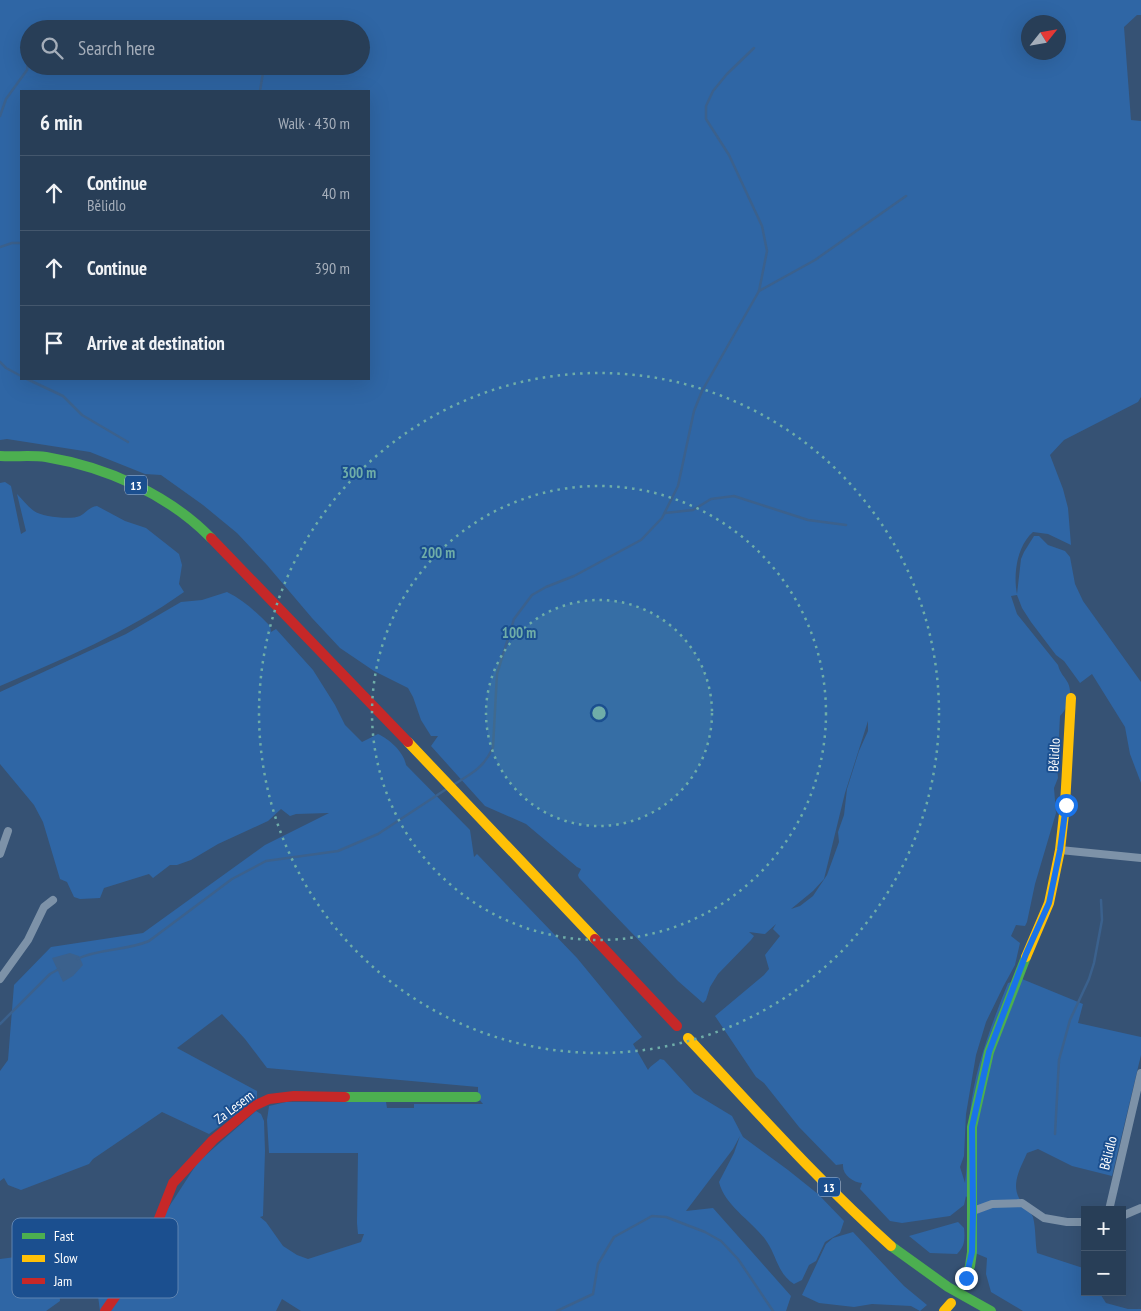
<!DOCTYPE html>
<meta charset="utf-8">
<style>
body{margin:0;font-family:"PT Sans Narrow",sans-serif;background:#30455d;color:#f1f3f6}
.controls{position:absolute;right:15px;bottom:15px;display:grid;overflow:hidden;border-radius:0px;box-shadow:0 5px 20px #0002}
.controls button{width:45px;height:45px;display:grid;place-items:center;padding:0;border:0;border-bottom:1px solid #44576d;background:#283e57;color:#f1f3f6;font:25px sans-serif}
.compass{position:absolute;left:1021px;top:15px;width:45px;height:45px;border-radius:50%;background:#283e57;box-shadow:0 5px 20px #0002;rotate:59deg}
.stop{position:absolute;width:15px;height:15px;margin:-11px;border:4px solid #1a73e8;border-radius:50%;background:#fff}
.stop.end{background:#1a73e8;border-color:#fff;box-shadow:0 1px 5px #0008}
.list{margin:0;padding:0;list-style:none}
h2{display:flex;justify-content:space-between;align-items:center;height:65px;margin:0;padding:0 20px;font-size:21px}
h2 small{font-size:16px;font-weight:400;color:#a5aeba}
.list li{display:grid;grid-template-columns:32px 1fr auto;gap:15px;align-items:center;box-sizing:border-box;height:75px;padding:0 20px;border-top:1px solid #44576d}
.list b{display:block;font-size:19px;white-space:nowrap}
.list p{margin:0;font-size:16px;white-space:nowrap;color:#a5aeba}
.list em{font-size:16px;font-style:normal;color:#a5aeba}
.icon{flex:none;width:28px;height:28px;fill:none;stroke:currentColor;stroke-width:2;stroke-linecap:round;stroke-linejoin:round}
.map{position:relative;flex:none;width:1141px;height:1311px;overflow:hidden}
.search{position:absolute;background:#283e57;box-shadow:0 5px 20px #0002;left:20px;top:20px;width:350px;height:55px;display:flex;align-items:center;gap:12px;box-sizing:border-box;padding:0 18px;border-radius:28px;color:#a5aeba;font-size:19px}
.panel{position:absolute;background:#283e57;box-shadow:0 5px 20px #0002;left:20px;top:90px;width:350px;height:290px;border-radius:0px}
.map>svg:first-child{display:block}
.green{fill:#2f66a5;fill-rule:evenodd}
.water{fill:#3b618d}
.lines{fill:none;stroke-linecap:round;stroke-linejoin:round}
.stream{stroke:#3b618d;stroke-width:2.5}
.street{stroke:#7d92a8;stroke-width:8}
.fast{stroke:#4caf50;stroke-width:10}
.slow{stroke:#ffc107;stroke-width:10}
.jam{stroke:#c62828;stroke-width:10}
.route{stroke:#1a73e8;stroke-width:6}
.ring{fill:none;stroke:#6fada8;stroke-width:2.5;stroke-dasharray:2.5 5}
.labels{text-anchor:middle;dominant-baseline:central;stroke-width:4;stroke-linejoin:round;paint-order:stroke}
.shield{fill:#1b4f8f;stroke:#bbcadd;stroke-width:1}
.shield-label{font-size:12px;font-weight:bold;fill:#fff}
.street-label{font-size:14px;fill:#fff;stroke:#1b4f8f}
.key{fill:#1b4f8f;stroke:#5f84b1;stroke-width:1}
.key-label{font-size:14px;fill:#fff}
.centre{fill:#6fada8;stroke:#1b4f8f;stroke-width:2.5}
.ring-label{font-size:15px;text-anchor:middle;font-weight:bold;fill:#6fada8;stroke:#1b4f8f;stroke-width:4;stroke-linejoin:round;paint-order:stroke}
</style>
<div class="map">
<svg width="1141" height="1311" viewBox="0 0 1141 1311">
<rect width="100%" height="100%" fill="#365274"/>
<g class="green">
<path d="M0 0H1141V15H1137L1124 27 1131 120 1141 121V397L1138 402 1064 440 1050 455 1063 489 1068 508 1071 545 1048 534 1033 532C1017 546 1013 574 1017 594L1021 559 1024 552 1034 536H1039L1048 545 1065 551 1070 557 1075 584 1083 601 1141 682V783L1130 754 1125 727 1092 674 1080 683 1064 661 1056 655 1031 622 1022 608 1017 595 1011 596 1017 614 1058 665C1060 673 1064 676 1068 683 1073 693 1068 708 1060 716L1058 753 1056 758 1058 778 1054 788 1056 813 1035 884 1027 922 1025 926 1016 925 1011 936 1020 943 1015 965 1003 987 986 1022 976 1055 966 1114 964 1156 960 1167 965 1183C968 1160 967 1136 970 1113 975 1067 991 1026 1008 983L1022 979 1083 1004 1078 1023 1141 1037V1055L1112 1176 1072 1166 1038 1149 1027 1153C1021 1167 1011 1183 1019 1198 1023 1205 1030 1210 1033 1217 1036 1229 1035 1241 1037 1253L1083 1268 1085 1271V1292H1099L1106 1303 1128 1309H1141V1311H1023L991 1292 986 1274 987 1258 975 1253 977 1215 966 1196 964 1205 950 1216 902 1223 890 1221 860 1189 862 1183C853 1182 842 1175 843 1164L836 1165 799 1127 764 1083 756 1077 715 1016 764 975 769 969 765 955 780 936 773 929 776 924 765 934 749 932 754 936 751 940 718 974 710 987 706 1000 703 1003 678 981 579 878 578 875 581 869 577 867 526 824 485 806 431 746 438 736H431L421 720 413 697 408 688 374 671 340 648 312 618 267 565 237 533 203 505 161 475 145 474 90 452 7 439 0 440ZM1028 22H1058V52H1028ZM29 29H361V66H29ZM21 91H369V379H21ZM868 721V731L859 751 847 789 844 815 838 832 839 842 827 875 813 896 800 906 791 909 813 891 824 879 845 793Z"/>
<path d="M5 482 11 486 21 534 26 531 17 494C23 500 28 507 34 511 42 517 71 520 80 516 87 512 89 507 97 506L125 521 146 528 179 554 182 565 179 584 184 592C128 632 63 659 0 686V483Z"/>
<path d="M227 592C244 600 257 613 270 626L271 632 276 629 313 670 335 705 345 725 362 742 378 734C389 739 404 752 406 765L470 830 474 857 477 854 577 958 642 1037 633 1044 648 1070C651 1065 656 1063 660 1059L664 1060 694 1093 732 1116 743 1137 788 1170 818 1194 844 1221 840 1233 825 1242 816 1261 809 1265 802 1280 794 1284C778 1274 777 1257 767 1242 754 1222 725 1207 719 1182L734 1153 740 1136 733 1149 686 1211 713 1208 791 1296 786 1311H301L282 1299 276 1311H100L96 1281 141 1250 198 1162 256 1111 261 1114 264 1121 265 1151 263 1216 260 1217 266 1222 283 1246 297 1255 308 1259 361 1242 364 1234H358L357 1223 358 1153H269L267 1120 269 1106 286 1102H386L387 1108H414V1104H483L478 1098V1087L267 1068 245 1039 222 1014 177 1048 257 1091V1102L236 1118 232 1117 209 1134 162 1112 93 1159 89 1164 21 1190 8 1185 4 1178 0 1181V1071L8 1060 14 985 51 947 143 933 265 845 329 813 296 814 290 816 281 809 268 821 218 844 191 860 177 865H170L153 878 149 874 104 888 100 898 80 899 74 897 67 882 60 879 43 822 34 805 0 764V692L126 634 181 602 202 600Z"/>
<path d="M958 1222 964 1228C965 1239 965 1246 957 1254L930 1253 909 1236Z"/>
<path d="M853 1232 904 1286 927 1305 920 1311 911 1306 872 1304 854 1307 819 1303 802 1295 826 1244 833 1238Z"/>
<path d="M55 1252 57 1258 60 1301 46 1311H0V1259Z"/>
</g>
<path class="water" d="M70 953 79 956 83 965 73 976 63 982 52 958Z"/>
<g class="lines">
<g class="stream">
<path d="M260 91 264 66"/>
<path d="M0 116 6 99 27 70 29 55"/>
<path d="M0 247 12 243H21"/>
<path d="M759 291 815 260 906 196"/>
<path d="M0 362 6 368 21 376"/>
<path d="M27 379 63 396 82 415 128 442"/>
<path d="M665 513 693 510 711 499 734 496 808 520 846 525"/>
<path d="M453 785C471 774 485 767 493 747L497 674 514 619 532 595 546 587 574 576 641 540 662 518 678 486 694 411 702 391 759 291 767 251 762 226 729 155 706 119V106L713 91 727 74 754 48"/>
<path d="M77 959C99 948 126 951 149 941L232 879 266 861 338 851 378 834 448 788"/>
<path d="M0 1024 50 974 59 969"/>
<path d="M1055 1134 1059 1060 1070 1020 1089 979 1094 963 1102 920 1101 900"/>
<path d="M557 1311 593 1294 598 1264 614 1237 652 1216 666 1217 705 1232 721 1241 738 1259 773 1311"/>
</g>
<g class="street">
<path d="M1060 850 1141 858"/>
<path d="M0 854 8 831"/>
<path d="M0 979 28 940 44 907 53 900"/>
<path d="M1109 1210 1141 1073"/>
<path d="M973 1211 992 1204 1022 1203 1044 1218 1067 1222H1085"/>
<path d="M1122 1216 1141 1208"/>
</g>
<g class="fast">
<path d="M0 456C15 457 31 455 46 457 106 467 168 494 211 538"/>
<path d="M345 1097H476"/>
<path d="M891 1246 948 1287 991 1311"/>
<path d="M963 1284 970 1266 972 1252V1127L989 1052 1026 957"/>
</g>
<g class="slow">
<path d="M408 742 595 939"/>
<path d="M1026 957 1049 903 1060 850 1065 805 1071 698"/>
<path d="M688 1038C754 1108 819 1182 891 1246"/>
<path d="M944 1311 951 1303"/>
</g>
<g class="jam">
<path d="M211 538 408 742"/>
<path d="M595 939 677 1026"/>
<path d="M105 1311 145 1254 173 1183 213 1140 254 1106 269 1099 294 1096 345 1097"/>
</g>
</g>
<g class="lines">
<path class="route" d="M966 1278 972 1252 973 1211 972 1127 989 1052 1026 954 1049 903 1060 850 1066 805"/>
</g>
<circle cx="599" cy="713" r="113" fill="#6fada8" fill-opacity=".12"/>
<g class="ring">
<circle cx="599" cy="713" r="113"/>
<circle cx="599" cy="713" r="227"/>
<circle cx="599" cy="713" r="340"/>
</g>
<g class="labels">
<g class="shield">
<rect x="125" y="475.5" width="22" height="19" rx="4"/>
<rect x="818" y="1177.5" width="22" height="19" rx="4"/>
</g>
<g class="shield-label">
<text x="136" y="485">13</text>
<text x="829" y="1187">13</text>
</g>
<g class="street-label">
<text transform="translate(1054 755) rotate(-87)">Bělidlo</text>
<text transform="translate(234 1107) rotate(-37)">Za Lesem</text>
<text transform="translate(1108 1153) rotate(-76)">Bělidlo</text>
</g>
</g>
<rect x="12" y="1218" width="166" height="80" rx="8" class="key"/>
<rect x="22" y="1233" width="23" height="6" fill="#4caf50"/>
<rect x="22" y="1255" width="23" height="7" fill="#ffc107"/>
<rect x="22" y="1278" width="23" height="6" fill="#c62828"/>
<g class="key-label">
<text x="54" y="1241">Fast</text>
<text x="54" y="1263">Slow</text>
<text x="54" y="1286">Jam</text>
</g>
<circle cx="599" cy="713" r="8" class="centre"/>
<g class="ring-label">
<text x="359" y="478">300 m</text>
<text x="438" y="558">200 m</text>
<text x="519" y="638">100 m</text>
</g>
</svg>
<div class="controls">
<button>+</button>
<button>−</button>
</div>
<svg class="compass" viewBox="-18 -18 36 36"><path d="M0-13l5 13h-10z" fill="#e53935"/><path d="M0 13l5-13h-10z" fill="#a5aeba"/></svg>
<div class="stop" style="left:1066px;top:805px"></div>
<div class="stop end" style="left:966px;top:1278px"></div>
<div class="search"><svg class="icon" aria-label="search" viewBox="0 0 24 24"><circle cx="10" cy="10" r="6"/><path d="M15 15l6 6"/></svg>Search here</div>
<section class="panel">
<h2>6 min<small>Walk · 430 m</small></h2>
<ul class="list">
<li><svg class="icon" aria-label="ahead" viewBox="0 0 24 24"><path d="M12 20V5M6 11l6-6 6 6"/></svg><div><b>Continue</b><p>Bělidlo</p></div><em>40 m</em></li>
<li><svg class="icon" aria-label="ahead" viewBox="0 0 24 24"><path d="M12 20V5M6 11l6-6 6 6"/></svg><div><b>Continue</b></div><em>390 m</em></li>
<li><svg class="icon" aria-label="arrive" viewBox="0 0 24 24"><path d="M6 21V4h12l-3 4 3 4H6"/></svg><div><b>Arrive at destination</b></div></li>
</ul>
</section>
</div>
